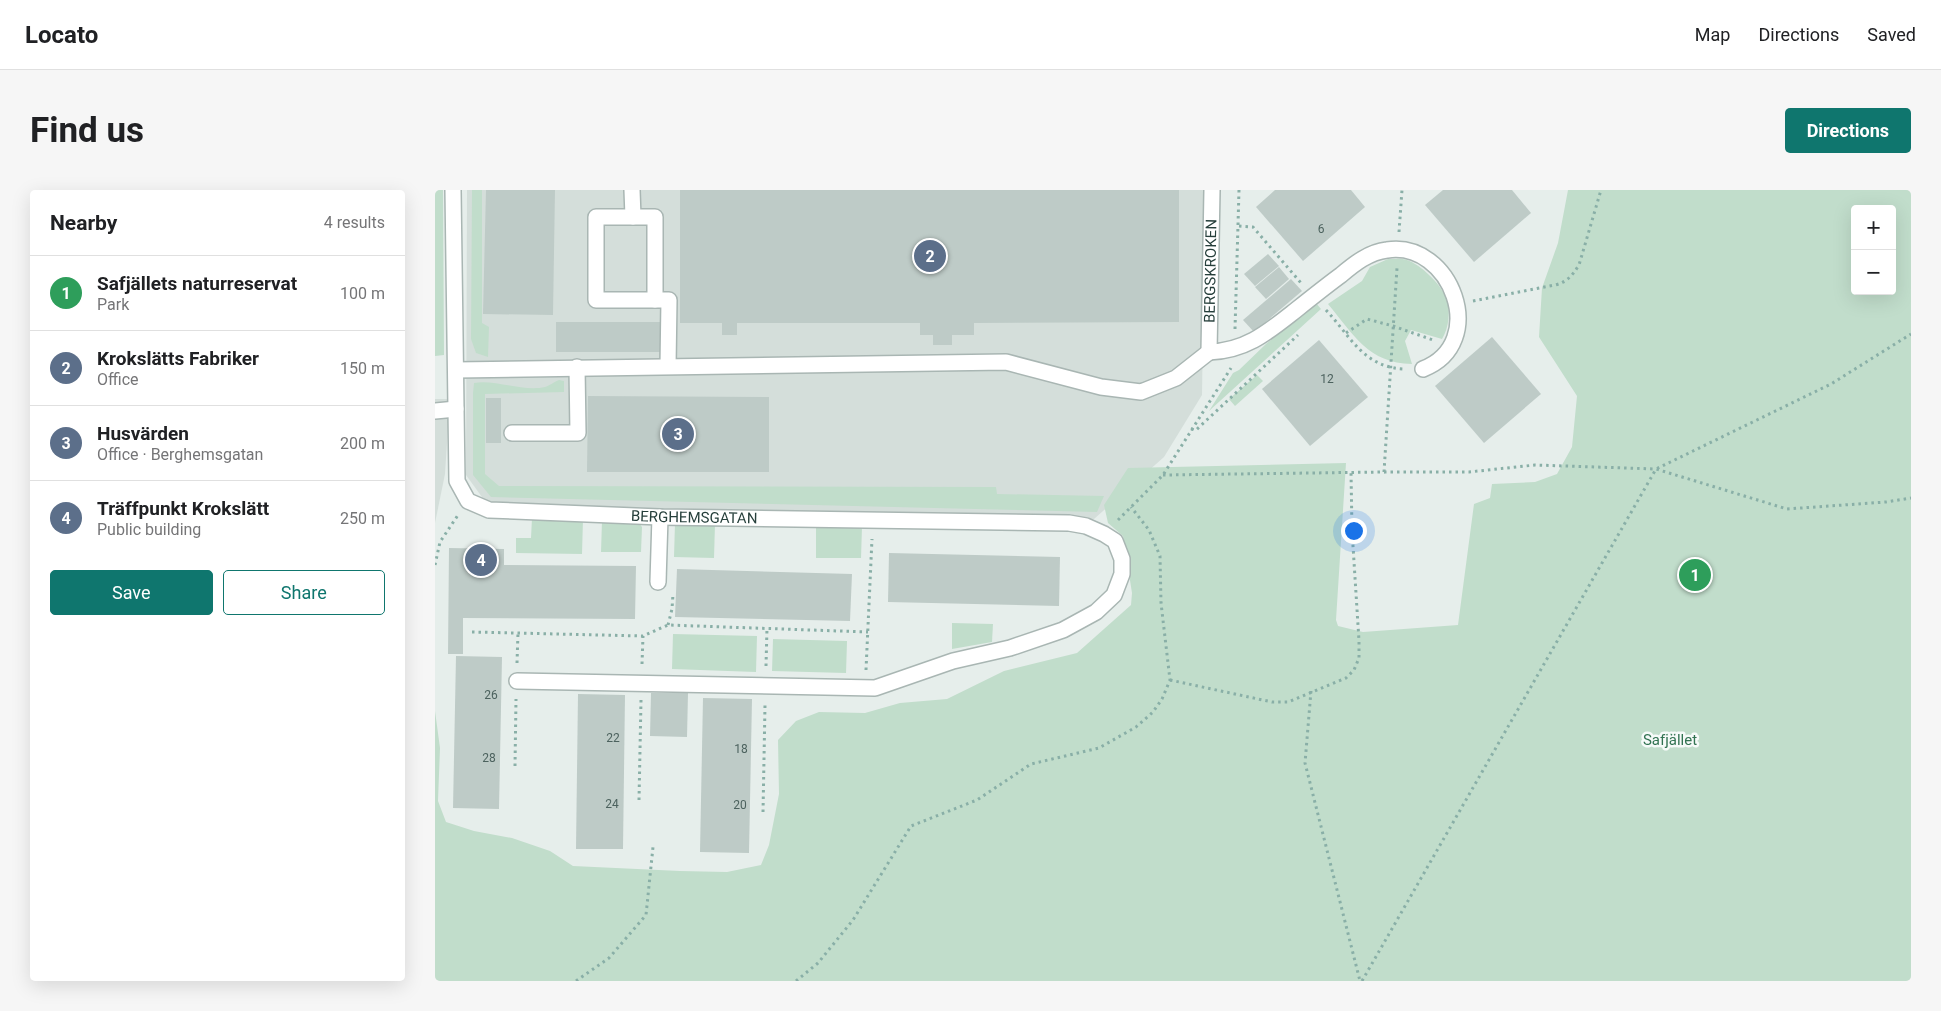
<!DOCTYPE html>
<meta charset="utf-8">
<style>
body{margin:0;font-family:Roboto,sans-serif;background:#f6f6f6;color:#202124}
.controls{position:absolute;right:15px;top:15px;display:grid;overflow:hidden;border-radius:5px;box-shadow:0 5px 20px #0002}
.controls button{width:45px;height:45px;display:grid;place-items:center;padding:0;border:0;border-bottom:1px solid #e0e0e0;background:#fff;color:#202124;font:25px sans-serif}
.you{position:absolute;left:918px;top:340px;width:18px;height:18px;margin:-12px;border:4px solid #fff;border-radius:50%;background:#1a73e8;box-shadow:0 0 0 8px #1a73e833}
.badge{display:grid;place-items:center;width:32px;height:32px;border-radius:50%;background:#0f766e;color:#fff;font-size:16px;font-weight:700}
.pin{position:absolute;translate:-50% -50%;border:2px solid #fff;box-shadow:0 1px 5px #0006}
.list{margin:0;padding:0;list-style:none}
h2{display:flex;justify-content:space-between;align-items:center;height:65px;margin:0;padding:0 20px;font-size:21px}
h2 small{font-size:16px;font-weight:400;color:#757577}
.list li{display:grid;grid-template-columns:32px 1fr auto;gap:15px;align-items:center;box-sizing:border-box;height:75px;padding:0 20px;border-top:1px solid #e0e0e0}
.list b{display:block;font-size:19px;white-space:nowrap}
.list p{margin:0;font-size:16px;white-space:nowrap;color:#757577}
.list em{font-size:16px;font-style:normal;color:#757577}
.actions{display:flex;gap:10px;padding:15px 20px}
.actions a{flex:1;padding:11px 0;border:1px solid #0f766e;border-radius:5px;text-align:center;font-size:18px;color:#0f766e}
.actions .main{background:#0f766e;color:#fff}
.map{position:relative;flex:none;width:1476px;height:791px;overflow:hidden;border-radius:5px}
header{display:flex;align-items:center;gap:30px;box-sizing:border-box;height:70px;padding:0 25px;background:#fff;border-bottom:1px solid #e0e0e0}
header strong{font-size:24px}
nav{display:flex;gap:28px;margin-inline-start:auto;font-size:18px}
.intro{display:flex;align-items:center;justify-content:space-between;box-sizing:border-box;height:120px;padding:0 30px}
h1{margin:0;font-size:35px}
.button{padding:12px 22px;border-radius:5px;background:#0f766e;color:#fff;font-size:18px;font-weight:700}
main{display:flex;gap:30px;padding:0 30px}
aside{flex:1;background:#fff;border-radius:5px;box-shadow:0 5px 20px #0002}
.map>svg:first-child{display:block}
.built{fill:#d4deda}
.green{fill:#c1ddcb;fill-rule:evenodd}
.building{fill:#becbc7}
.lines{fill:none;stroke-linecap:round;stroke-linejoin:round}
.minor-casing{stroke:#a9b6b3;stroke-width:18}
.path{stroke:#89afa7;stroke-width:3;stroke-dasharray:2.5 4;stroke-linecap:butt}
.minor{stroke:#fff;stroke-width:15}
.labels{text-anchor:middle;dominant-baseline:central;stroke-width:5;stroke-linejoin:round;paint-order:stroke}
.number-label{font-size:12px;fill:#4c625e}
.street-label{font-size:15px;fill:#263f3b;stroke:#f6faf9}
.park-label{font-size:15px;fill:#327352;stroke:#f6faf9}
</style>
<header>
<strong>Locato</strong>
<nav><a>Map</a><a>Directions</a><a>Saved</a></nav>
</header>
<div class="intro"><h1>Find us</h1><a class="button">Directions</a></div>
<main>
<aside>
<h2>Nearby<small>4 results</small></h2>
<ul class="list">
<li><span class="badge" style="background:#2e9e5b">1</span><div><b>Safjällets naturreservat</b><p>Park</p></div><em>100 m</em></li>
<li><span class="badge" style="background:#5c6f8a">2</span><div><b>Krokslätts Fabriker</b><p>Office</p></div><em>150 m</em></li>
<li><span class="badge" style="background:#5c6f8a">3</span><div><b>Husvärden</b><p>Office · Berghemsgatan</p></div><em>200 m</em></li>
<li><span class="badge" style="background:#5c6f8a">4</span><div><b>Träffpunkt Krokslätt</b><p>Public building</p></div><em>250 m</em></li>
</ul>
<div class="actions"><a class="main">Save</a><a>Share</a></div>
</aside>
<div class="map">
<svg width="1476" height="791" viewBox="0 0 1476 791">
<rect width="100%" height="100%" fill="#e6eeeb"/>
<g class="built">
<path d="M32 0H770L767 205 729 267 659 329 52 314 31 285Z"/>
<path d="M0 209H12L13 237 10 284 0 333Z"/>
</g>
<g class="green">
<path d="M0 0H8L9 165 0 166Z"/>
<path d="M37 0H47V133L54 137 53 167 41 163 36 149Z"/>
<path d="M1133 0H1476V791H0V521L5 558 3 611 11 632 39 641 77 648 115 661 138 676 245 681 292 682 326 675 334 655 344 604 343 550 361 531 384 522 430 523 465 513 512 509 569 481 642 463 696 415 697 403 688 346 673 333 669 315 693 278 911 273 901 430 903 436 928 442 1023 435 1039 314 1055 308 1057 294 1100 292 1122 284 1137 257 1142 206 1104 147 1107 98 1123 53ZM1420 19H1457V101H1420Z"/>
<path d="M953 69C959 69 967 68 972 70 985 74 1007 95 1011 108 1016 120 1014 138 1007 149L976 140 970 151 977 174C933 173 919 145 893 114L927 91 935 77Z"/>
<path d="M881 113 886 119 774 221 798 183 804 180 832 153Z"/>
<path d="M822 185 828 191 800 216 794 209Z"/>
<path d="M124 190 129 191V202L50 204V284L64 296 561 297 562 304 669 306 662 322 56 307 38 285V203L39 193C59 189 88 202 110 197 114 196 119 192 124 190Z"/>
<path d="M97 328 148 329 147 364 81 363V348H96Z"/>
<path d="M167 331 203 332 207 337 206 362H166Z"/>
<path d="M240 333 280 334 279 368 239 367Z"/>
<path d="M381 337H427L426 368H381Z"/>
<path d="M517 433 558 434 557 452 517 459Z"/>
<path d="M238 444 322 446 321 482 237 479Z"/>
<path d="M338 449 412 451 411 483 337 481Z"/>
</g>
<g class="building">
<path d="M51 0H120L118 125 48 124Z"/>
<path d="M245 0H744V132L539 133V145H517V155H498V145H485V133H302V145H287V133H245Z"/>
<path d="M840 0H916L930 17 868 71 821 17Z"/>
<path d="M1008 0H1077L1096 23 1039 72 990 15Z"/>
<path d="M833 64 844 76 820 96 809 84Z"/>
<path d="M844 77 854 89 831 109 820 97Z"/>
<path d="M856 89 867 101 819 142 808 130Z"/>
<rect x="121" y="132" width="104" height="30"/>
<path d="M1057 147 1106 204 1049 253 1000 196Z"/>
<path d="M884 150 933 207 875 256 827 199Z"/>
<path d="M153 206 334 207V282H152Z"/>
<rect x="51" y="208" width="15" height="45"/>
<path d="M14 358 69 359V375L201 376 200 429 28 428V464H13Z"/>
<path d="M454 363 625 367 624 416 453 412Z"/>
<path d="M242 379 417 384 415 431 240 427Z"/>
<path d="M21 466 67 467 64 619 18 618Z"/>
<path d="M216 503H253L252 547 215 546Z"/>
<path d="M143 504 190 505 188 659H141Z"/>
<path d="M268 508 317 509 314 663 265 662Z"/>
</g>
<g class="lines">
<defs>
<g id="minor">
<path id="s1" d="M18 0 22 291 33 311 54 320 225 327 634 333 651 336 669 344 680 351 687 369V384L679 405 661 422 628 440 575 458 518 471 440 498 82 491"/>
<path d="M197 0 198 27H220V110H234L233 176"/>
<path d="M198 27H161V110H220"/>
<path d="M774 162C811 161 833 142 861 120 876 108 891 96 906 85 919 74 934 62 952 60 1016 50 1055 153 988 179"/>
<path id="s2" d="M774 162 777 0"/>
<path d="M21 180 571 172 666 197 706 202 741 188 774 162"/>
<path d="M0 221 21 219"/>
<path d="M77 243H143L142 177"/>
<path d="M223 392 225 327"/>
</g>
</defs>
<use href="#minor" class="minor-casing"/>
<g class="path">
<path d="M804 36 818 37 866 93"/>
<path d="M964 42 967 0"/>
<path d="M1038 111 1120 95C1132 92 1137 86 1144 75L1166 0"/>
<path d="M891 120C916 147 929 178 970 179"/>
<path d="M800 139 804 0"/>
<path d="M911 143 932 129 958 136 998 150"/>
<path d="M756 239 761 240 863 145"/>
<path d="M949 282H1034L1100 275 1221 279 1352 319 1451 312 1476 308"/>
<path d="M728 285 949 282 962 78"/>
<path d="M683 330 728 285 796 178"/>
<path d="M0 375 5 352 23 325"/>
<path d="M233 435 237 419 238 404"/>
<path d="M37 442 208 446 233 435 433 442"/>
<path d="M82 473 83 443"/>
<path d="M207 474 208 446"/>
<path d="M331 476 332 438"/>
<path d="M431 480 437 349"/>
<path d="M735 490 837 512H853L911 488 919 480 924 468V451L917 340 916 282"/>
<path d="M876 501 870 573 925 791"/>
<path d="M80 576 81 509"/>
<path d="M204 610 206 510"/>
<path d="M328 622 330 515"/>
<path d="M141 791 174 768 211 725 218 657"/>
<path d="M361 791 383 773 418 730 476 636 542 610 596 574 664 558 701 537 718 522 727 509 735 490 726 413 725 366 714 340 696 317"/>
<path d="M927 791 1221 279 1396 194 1476 144"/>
</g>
<use href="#minor" class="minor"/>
</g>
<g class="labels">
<g class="number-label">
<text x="886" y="39">6</text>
<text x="892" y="189">12</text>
<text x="56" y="505">26</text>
<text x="178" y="548">22</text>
<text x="306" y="559">18</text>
<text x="54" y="568">28</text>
<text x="177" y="614">24</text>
<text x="305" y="615">20</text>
</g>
<g class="street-label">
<text stroke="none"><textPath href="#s2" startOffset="81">BERGSKROKEN</textPath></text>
<text stroke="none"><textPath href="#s1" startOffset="542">BERGHEMSGATAN</textPath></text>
</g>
<g class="park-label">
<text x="1235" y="550">Safjället</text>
</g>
</g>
</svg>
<div class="controls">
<button>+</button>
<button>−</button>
</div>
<div class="you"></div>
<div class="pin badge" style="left:1260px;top:385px;background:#2e9e5b">1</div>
<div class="pin badge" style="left:495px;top:66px;background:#5c6f8a">2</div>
<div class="pin badge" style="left:243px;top:244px;background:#5c6f8a">3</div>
<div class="pin badge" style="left:46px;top:370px;background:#5c6f8a">4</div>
</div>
</main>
